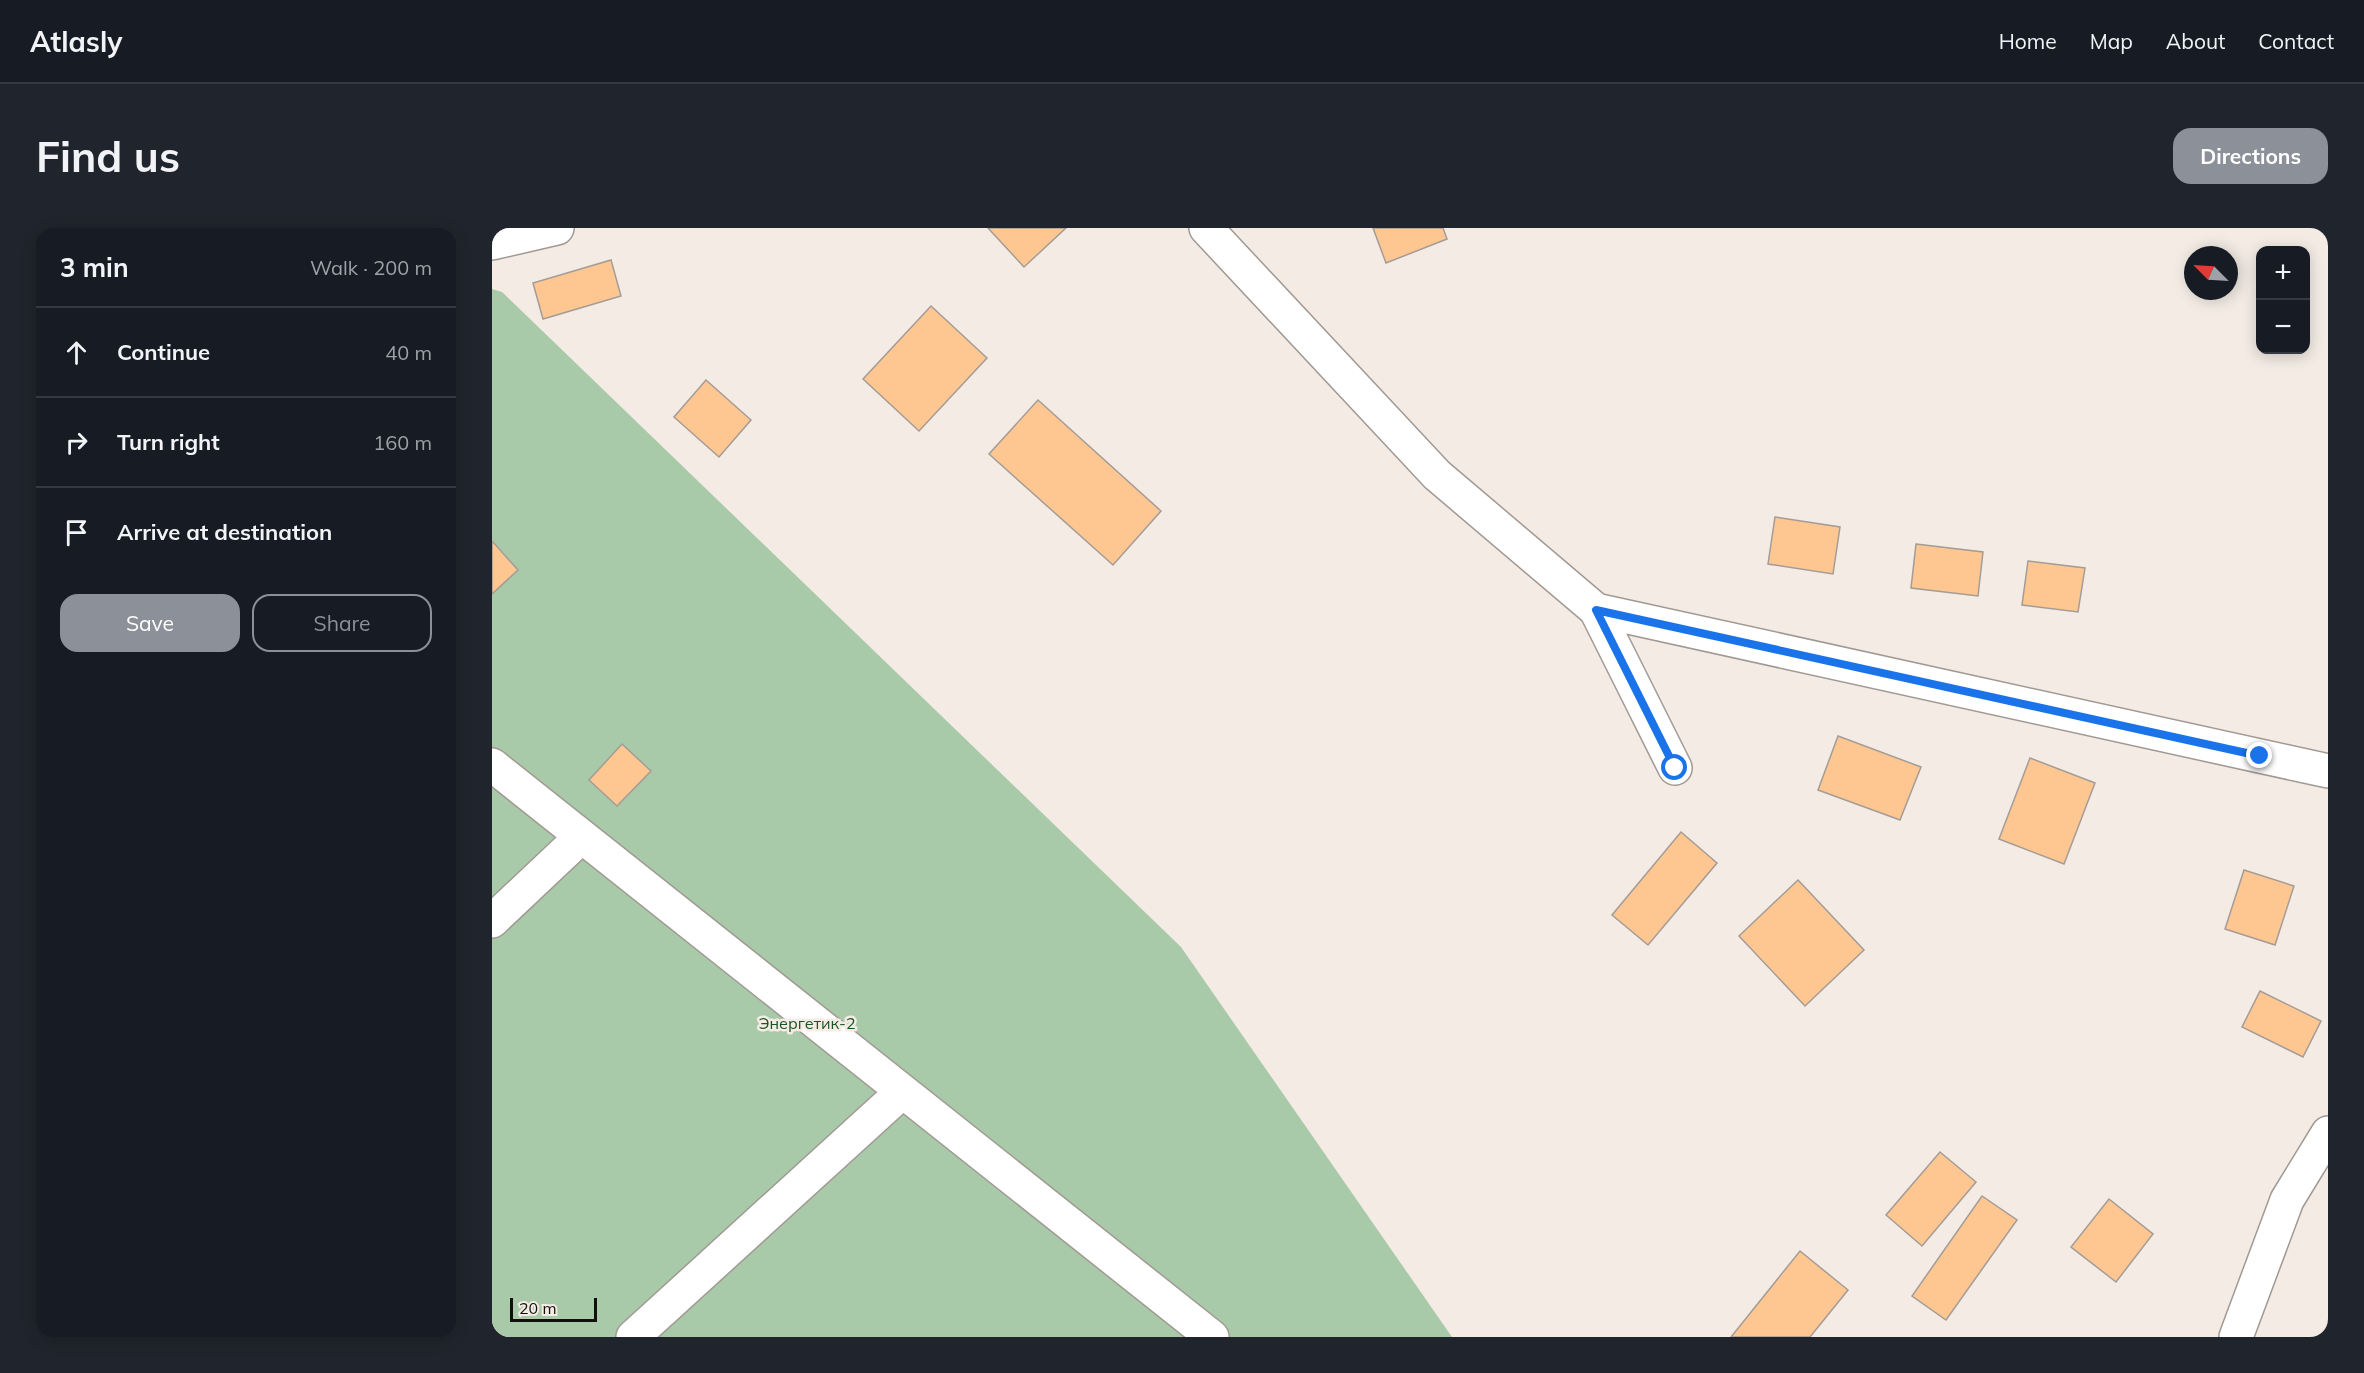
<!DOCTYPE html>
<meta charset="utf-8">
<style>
body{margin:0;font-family:Mulish,sans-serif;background:#20242c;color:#f1f3f6}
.controls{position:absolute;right:18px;top:18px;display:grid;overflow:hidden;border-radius:12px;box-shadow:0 3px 15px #0003}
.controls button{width:54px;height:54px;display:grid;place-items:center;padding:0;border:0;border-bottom:2px solid #363941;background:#171b24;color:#f1f3f6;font:30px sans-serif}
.compass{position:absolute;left:1692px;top:18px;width:54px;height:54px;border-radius:50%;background:#171b24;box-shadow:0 3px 15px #0003;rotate:294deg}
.scale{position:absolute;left:18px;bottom:15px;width:87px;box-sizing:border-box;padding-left:6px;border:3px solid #12100d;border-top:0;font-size:16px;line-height:21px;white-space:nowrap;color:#12100d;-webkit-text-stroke:4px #f3ebe4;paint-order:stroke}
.stop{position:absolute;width:18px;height:18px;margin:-14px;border:4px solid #1a73e8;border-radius:50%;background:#fff}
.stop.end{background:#1a73e8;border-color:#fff;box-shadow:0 2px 6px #0008}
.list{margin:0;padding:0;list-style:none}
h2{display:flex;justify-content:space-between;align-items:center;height:78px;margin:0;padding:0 24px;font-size:26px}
h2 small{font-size:20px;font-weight:400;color:#9ea1a6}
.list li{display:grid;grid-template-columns:39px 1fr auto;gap:18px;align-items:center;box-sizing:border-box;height:90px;padding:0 24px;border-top:2px solid #363941}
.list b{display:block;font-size:22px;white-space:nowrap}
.list em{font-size:20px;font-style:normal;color:#9ea1a6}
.actions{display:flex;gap:12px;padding:18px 24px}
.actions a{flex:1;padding:14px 0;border:2px solid #8c9099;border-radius:18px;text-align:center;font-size:21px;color:#8c9099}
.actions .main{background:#8c9099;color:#fff}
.icon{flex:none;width:33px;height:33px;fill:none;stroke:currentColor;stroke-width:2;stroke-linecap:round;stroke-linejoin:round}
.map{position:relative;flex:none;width:1836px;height:1109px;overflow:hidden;border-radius:18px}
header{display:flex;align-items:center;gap:36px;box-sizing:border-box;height:84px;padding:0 30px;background:#171b24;border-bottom:2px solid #363941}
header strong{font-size:28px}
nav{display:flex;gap:33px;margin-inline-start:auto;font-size:21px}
.intro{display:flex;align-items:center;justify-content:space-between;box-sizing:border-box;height:144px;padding:0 36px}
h1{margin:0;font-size:42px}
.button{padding:15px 27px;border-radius:18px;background:#8c9099;color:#fff;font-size:21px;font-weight:700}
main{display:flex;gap:36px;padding:0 36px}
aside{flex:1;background:#171b24;border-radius:18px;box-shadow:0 3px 15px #0003}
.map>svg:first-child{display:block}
.green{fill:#a8caa9}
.building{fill:#fec690;stroke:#a49c96;stroke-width:1.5}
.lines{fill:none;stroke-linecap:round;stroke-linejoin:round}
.minor-casing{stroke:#a19993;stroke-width:36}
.minor{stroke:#fff;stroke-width:33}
.route{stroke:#1a73e8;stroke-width:8}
.labels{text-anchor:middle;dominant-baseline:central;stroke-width:5;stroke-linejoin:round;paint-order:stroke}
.park-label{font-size:16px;fill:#1a5423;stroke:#f3ebe4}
</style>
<header>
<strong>Atlasly</strong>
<nav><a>Home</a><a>Map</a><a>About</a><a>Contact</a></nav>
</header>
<div class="intro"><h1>Find us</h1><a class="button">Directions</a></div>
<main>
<aside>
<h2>3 min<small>Walk · 200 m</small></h2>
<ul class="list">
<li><svg class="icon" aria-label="ahead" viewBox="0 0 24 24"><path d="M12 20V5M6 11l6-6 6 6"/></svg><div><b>Continue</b></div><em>40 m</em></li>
<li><svg class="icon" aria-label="right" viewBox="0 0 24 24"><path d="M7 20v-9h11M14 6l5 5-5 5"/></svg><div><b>Turn right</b></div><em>160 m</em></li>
<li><svg class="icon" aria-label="arrive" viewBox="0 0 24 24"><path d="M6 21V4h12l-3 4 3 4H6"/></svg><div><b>Arrive at destination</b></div></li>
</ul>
<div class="actions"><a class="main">Save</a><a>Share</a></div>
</aside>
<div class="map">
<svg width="1836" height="1109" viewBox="0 0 1836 1109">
<rect width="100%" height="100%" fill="#f3ebe4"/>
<path class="green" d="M0 61 10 64 689 719 960 1109H0Z"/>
<g class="building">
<path d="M496 0H574L532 39Z"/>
<path d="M881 0H951L955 11 894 35Z"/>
<path d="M119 32 129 68 51 91 41 55Z"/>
<path d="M439 78 495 130 427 203 371 151Z"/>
<path d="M214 152 259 192 227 229 182 189Z"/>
<path d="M546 172 669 283 621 337 497 226Z"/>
<path d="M1283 289 1348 299 1341 346 1276 336Z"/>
<path d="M0 313 26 342 0 366Z"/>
<path d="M1424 316 1491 324 1486 368 1419 360Z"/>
<path d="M1536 333 1593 340 1586 384 1530 377Z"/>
<path d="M1346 508 1429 539 1408 592 1326 562Z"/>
<path d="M130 516 159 543 125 578 97 552Z"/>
<path d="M1538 530 1603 555 1572 636 1507 611Z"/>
<path d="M1189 604 1225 635 1156 717 1120 687Z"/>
<path d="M1752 642 1802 658 1783 717 1733 701Z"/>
<path d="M1306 652 1372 722 1313 778 1247 708Z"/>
<path d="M1768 763 1829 793 1811 829 1750 799Z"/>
<path d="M1448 924 1484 954 1430 1018 1394 987Z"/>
<path d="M1490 968 1525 992 1454 1092 1420 1068Z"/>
<path d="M1617 971 1661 1006 1624 1054 1579 1019Z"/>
<path d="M1308 1023 1356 1062 1318 1109H1239Z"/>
</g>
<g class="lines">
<defs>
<g id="minor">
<path d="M714 0 945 247 1104 382 1836 543"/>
<path d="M0 15 65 0"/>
<path d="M1104 382 1183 540"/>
<path d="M0 537 720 1109"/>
<path d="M0 693 89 609"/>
<path d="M141 1109 410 864"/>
<path d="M1744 1109 1795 972 1836 905"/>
</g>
</defs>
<use href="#minor" class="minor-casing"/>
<use href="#minor" class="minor"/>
</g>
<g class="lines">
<path class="route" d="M1183 540 1104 382 1768 528"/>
</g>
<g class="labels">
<g class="park-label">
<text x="315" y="795">Энергетик-2</text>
</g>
</g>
</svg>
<div class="controls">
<button>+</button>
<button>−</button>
</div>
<svg class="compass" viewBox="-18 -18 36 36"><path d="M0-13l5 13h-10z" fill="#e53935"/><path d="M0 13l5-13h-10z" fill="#9ea1a6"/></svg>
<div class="scale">20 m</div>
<div class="stop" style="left:1183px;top:540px"></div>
<div class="stop end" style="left:1768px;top:528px"></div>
</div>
</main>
